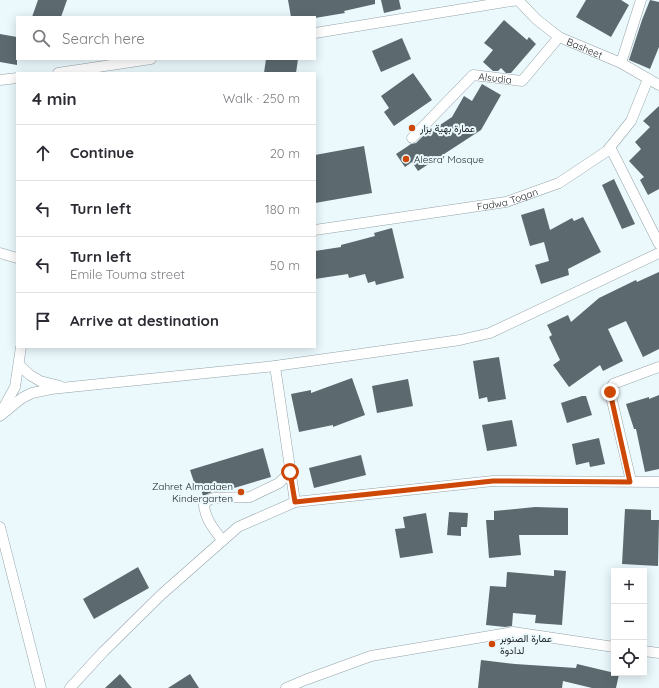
<!DOCTYPE html>
<meta charset="utf-8">
<style>
body{margin:0;font-family:Quicksand,Vazirmatn,sans-serif;background:#f7f7f7;color:#2b2b33}
.controls{position:absolute;right:12px;bottom:12px;display:grid;overflow:hidden;border-radius:0px;box-shadow:0 2px 10px #0003}
.controls button{width:36px;height:36px;display:grid;place-items:center;padding:0;border:0;border-bottom:1px solid #e1e1e2;background:#fff;color:#2b2b33;font:20px sans-serif}
.stop{position:absolute;width:12px;height:12px;margin:-9px;border:3px solid #cd4806;border-radius:50%;background:#fff}
.stop.end{background:#cd4806;border-color:#fff;box-shadow:0 1px 4px #0008}
.list{margin:0;padding:0;list-style:none}
h2{display:flex;justify-content:space-between;align-items:center;height:52px;margin:0;padding:0 16px;font-size:17px}
h2 small{font-size:13px;font-weight:400;color:#7c7c81}
.list li{display:grid;grid-template-columns:26px 1fr auto;gap:12px;align-items:center;box-sizing:border-box;height:56px;padding:0 16px;border-top:1px solid #e1e1e2}
.list b{display:block;font-size:15px;white-space:nowrap}
.list p{margin:0;font-size:13px;white-space:nowrap;color:#7c7c81}
.list em{font-size:13px;font-style:normal;color:#7c7c81}
.icon{flex:none;width:22px;height:22px;fill:none;stroke:currentColor;stroke-width:2;stroke-linecap:round;stroke-linejoin:round}
.map{position:relative;flex:none;width:659px;height:688px;overflow:hidden}
.search{position:absolute;background:#fff;box-shadow:0 2px 10px #0003;left:16px;top:16px;width:300px;height:44px;display:flex;align-items:center;gap:10px;box-sizing:border-box;padding:0 14px;border-radius:0px;color:#7c7c81;font-size:15px}
.panel{position:absolute;background:#fff;box-shadow:0 2px 10px #0003;left:16px;top:72px;width:300px;height:276px;border-radius:0px}
.map>svg:first-child{display:block}
.building{fill:#5c6a6f}
.lines{fill:none;stroke-linecap:round;stroke-linejoin:round}
.minor-casing{stroke:#94a3a8;stroke-width:11}
.minor{stroke:#fff;stroke-width:10}
.route{stroke:#cd4806;stroke-width:5}
.poi-dot{fill:#cd4806;stroke:#ebf9fd;stroke-width:1.5}
.labels{text-anchor:middle;dominant-baseline:central;stroke-width:4;stroke-linejoin:round;paint-order:stroke}
.street-label{font-size:10px;fill:#1c2225;stroke:#ebf9fd}
.poi-label{font-size:10px;fill:#1c2225;stroke:#ebf9fd;text-anchor:start}
</style>
<div class="map">
<svg width="659" height="688" viewBox="0 0 659 688">
<rect width="100%" height="100%" fill="#ebf9fd"/>
<g class="building">
<path d="M38 0H67L61 17H32Z"/>
<path d="M288 0H375V4L344 11 345 13 315 18V17H291Z"/>
<path d="M381 0H399L401 9 384 13Z"/>
<path d="M586 0H621L629 5 611 37 576 17Z"/>
<path d="M650 0 659 2V47L650 69 629 60 642 20Z"/>
<path d="M504 20 527 40 529 37 536 44 511 73H506L501 68 498 71H493L483 62 493 50 484 43Z"/>
<path d="M0 34 17 37V65L0 62Z"/>
<path d="M402 38 411 59 381 72 372 51Z"/>
<path d="M266 59H298L296 73H264Z"/>
<path d="M413 73 432 100 394 126 384 112 389 108 381 96Z"/>
<path d="M482 84 501 95 481 130 418 171 412 162 405 167 396 154 411 144 416 143 422 137 452 117 464 96 472 101Z"/>
<path d="M659 106V189L648 195 640 180 644 177 629 161 641 149 635 142 650 127 643 121Z"/>
<path d="M364 146 372 193 315 203V155Z"/>
<path d="M614 179 635 224 622 229 602 185Z"/>
<path d="M544 208 550 230 572 218 574 221 583 217 601 252 568 269 569 275 541 284 535 265 549 261 544 242 530 246 521 215Z"/>
<path d="M392 228 404 278 376 285 375 281 368 283 365 274 349 278 348 274 315 279V251L341 247V245L375 236 374 233Z"/>
<path d="M659 272V349L643 357 626 321 608 329 623 361 603 371 600 365 569 387 553 365 560 360 549 337 552 335 547 325 568 315 571 322 599 298 636 280 637 282Z"/>
<path d="M499 357 506 399 488 402 487 397 479 399 473 361Z"/>
<path d="M352 378 365 415 333 427V425L299 432 291 394 311 390V393Z"/>
<path d="M408 379 413 406 377 413 372 386Z"/>
<path d="M659 395V469L645 472 636 429H634L626 404 649 397V399Z"/>
<path d="M582 396H586L592 415 567 423 561 403Z"/>
<path d="M512 420 517 446 487 451 482 425Z"/>
<path d="M599 438 605 464 590 467 589 462 576 465 572 444Z"/>
<path d="M263 448 271 477 224 491 212 492 203 496 200 486 196 488 190 470Z"/>
<path d="M361 455 366 475 314 488 309 468Z"/>
<path d="M535 507 568 508V535H519L521 555 489 558 486 520H494V511Z"/>
<path d="M625 509 651 510V520H659L658 566 622 564Z"/>
<path d="M449 512 468 513 467 527H461V536L447 535Z"/>
<path d="M426 513 433 553 400 558 395 529 405 528 403 517Z"/>
<path d="M138 567 149 588 94 619 83 599Z"/>
<path d="M554 570 566 571 562 625 535 623 536 615 513 613 512 626 505 627 486 625 490 586 506 587 507 572 554 576Z"/>
<path d="M481 660 515 664 576 668 577 664 619 674 616 688H592L563 681 562 688H478Z"/>
<path d="M120 674 132 688H105Z"/>
<path d="M190 674 199 688H168Z"/>
</g>
<g class="lines">
<defs>
<g id="minor">
<path id="s1" d="M315 33 518 0 536 19 559 37 621 63 659 85"/>
<path d="M621 63 641 0"/>
<path d="M58 73 151 59"/>
<path d="M0 80 17 78"/>
<path id="s2" d="M412 138 473 75 522 81 559 37"/>
<path d="M610 147 659 244"/>
<path id="s3" d="M315 230 506 202 559 183 607 151 631 121 648 79"/>
<path d="M0 253 17 258"/>
<path d="M19 365 30 375 40 381 60 386"/>
<path d="M275 366 295 502"/>
<path d="M0 414 15 387 21 347"/>
<path d="M0 416 22 398 32 393 51 389 275 366 460 340 490 333 659 253"/>
<path d="M631 481 610 392 613 384 659 367"/>
<path d="M0 527 41 688"/>
<path d="M222 540C214 529 205 519 204 505L208 500 214 498 250 497 279 483 290 472"/>
<path d="M644 651 659 653"/>
<path d="M70 688 103 652 162 594 238 527 295 502 493 481 659 482"/>
<path d="M286 688 305 680 371 656 513 632 614 647"/>
</g>
</defs>
<use href="#minor" class="minor-casing"/>
<use href="#minor" class="minor"/>
</g>
<g class="lines">
<path class="route" d="M290 472 295 502 493 481 630 482 610 392"/>
</g>
<g class="poi-dot">
<circle cx="412" cy="128" r="4"/>
<circle cx="406" cy="159" r="4"/>
<circle cx="241" cy="492" r="4"/>
<circle cx="492" cy="644" r="4"/>
</g>
<g class="labels">
<g class="street-label">
<text stroke="none"><textPath href="#s1" startOffset="289">Basheet</textPath></text>
<text stroke="none"><textPath href="#s2" startOffset="110">Alsudia</textPath></text>
<text stroke="none"><textPath href="#s3" startOffset="195">Fadwa Toqan</textPath></text>
</g>
<g class="poi-label">
<text x="420" y="128">عمارة بهية بزار</text>
<text x="414" y="159">Alesra' Mosque</text>
<text x="233" y="486" text-anchor="end">Zahret Almadaen<tspan x="233" dy="12">Kindergarten</tspan></text>
<text x="500" y="638">عمارة الصنوبر<tspan x="500" dy="12">لدادوة</tspan></text>
</g>
</g>
</svg>
<div class="controls">
<button>+</button>
<button>−</button>
<button><svg class="icon" aria-label="locate" viewBox="0 0 24 24"><circle cx="12" cy="12" r="6"/><path d="M12 2v4M12 18v4M2 12h4M18 12h4"/></svg></button>
</div>
<div class="stop" style="left:290px;top:472px"></div>
<div class="stop end" style="left:610px;top:392px"></div>
<div class="search"><svg class="icon" aria-label="search" viewBox="0 0 24 24"><circle cx="10" cy="10" r="6"/><path d="M15 15l6 6"/></svg>Search here</div>
<section class="panel">
<h2>4 min<small>Walk · 250 m</small></h2>
<ul class="list">
<li><svg class="icon" aria-label="ahead" viewBox="0 0 24 24"><path d="M12 20V5M6 11l6-6 6 6"/></svg><div><b>Continue</b></div><em>20 m</em></li>
<li><svg class="icon" aria-label="left" viewBox="0 0 24 24"><path d="M17 20v-9H6M10 6l-5 5 5 5"/></svg><div><b>Turn left</b></div><em>180 m</em></li>
<li><svg class="icon" aria-label="left" viewBox="0 0 24 24"><path d="M17 20v-9H6M10 6l-5 5 5 5"/></svg><div><b>Turn left</b><p>Emile Touma street</p></div><em>50 m</em></li>
<li><svg class="icon" aria-label="arrive" viewBox="0 0 24 24"><path d="M6 21V4h12l-3 4 3 4H6"/></svg><div><b>Arrive at destination</b></div></li>
</ul>
</section>
</div>
